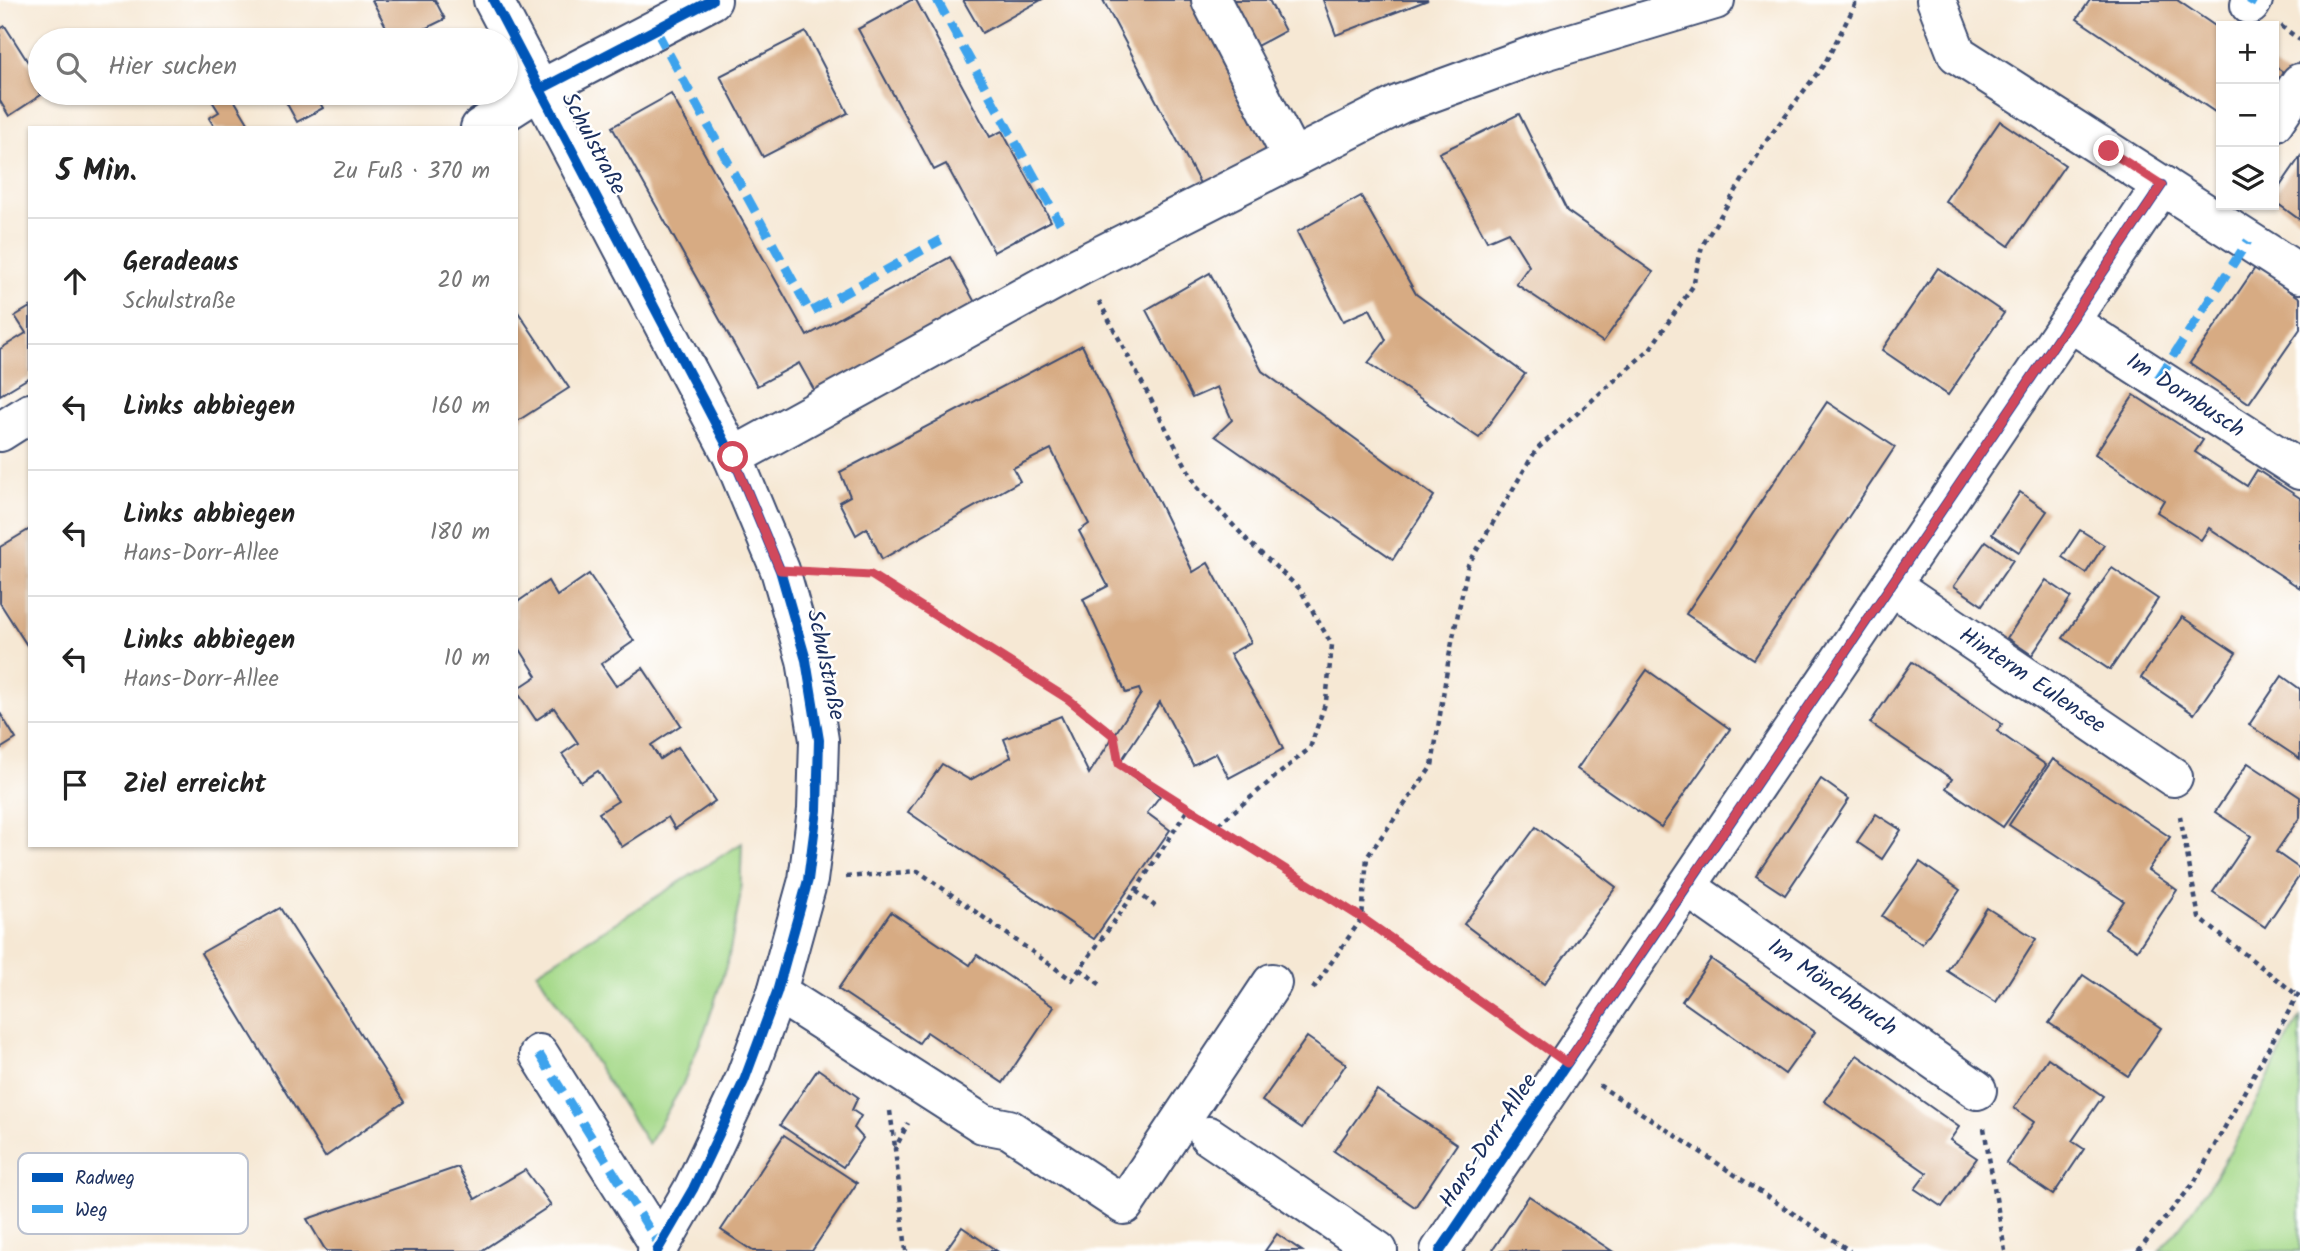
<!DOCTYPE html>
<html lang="de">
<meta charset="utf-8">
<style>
body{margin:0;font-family:Kalam,sans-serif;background:#f2f2f2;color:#222}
.controls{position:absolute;right:21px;top:21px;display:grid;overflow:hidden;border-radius:0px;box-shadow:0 2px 5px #0004}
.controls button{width:63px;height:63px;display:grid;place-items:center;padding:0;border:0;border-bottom:2px solid #e0e0e0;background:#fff;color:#222;font:35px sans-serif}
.stop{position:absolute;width:21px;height:21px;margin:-16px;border:5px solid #d1495b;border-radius:50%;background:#fff}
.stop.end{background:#d1495b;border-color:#fff;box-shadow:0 2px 7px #0008}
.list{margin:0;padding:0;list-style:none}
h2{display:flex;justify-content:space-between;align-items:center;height:91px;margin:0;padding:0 28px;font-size:30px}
h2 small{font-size:23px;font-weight:400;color:#767676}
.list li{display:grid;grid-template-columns:46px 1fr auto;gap:21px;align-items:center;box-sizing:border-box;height:126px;padding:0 28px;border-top:2px solid #e0e0e0}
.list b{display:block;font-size:26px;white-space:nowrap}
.list p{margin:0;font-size:23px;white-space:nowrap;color:#767676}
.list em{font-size:23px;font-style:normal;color:#767676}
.icon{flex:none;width:38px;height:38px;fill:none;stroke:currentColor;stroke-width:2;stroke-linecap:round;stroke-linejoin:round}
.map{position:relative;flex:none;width:2300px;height:1251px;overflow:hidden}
.search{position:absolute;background:#fff;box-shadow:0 2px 5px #0004;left:28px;top:28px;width:490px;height:77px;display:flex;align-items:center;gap:18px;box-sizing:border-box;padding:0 24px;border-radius:38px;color:#767676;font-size:26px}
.panel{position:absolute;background:#fff;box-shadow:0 2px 5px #0004;left:28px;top:126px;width:490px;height:721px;border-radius:0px}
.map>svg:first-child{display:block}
.green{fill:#a5d989;stroke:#608474;stroke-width:2}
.building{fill:#d7ab83}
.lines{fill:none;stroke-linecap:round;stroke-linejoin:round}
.minor-casing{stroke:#3c4b70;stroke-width:42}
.path{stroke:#3c4b70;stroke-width:4.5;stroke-dasharray:5 5;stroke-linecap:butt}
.minor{stroke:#fff;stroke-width:38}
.quiet{stroke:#3da3ed;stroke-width:9;stroke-dasharray:18 9;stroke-linecap:butt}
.cycleway-casing{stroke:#fff;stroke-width:15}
.cycleway{stroke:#0057b8;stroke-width:10}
.route{stroke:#d1495b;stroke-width:9}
.labels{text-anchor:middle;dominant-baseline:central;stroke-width:5;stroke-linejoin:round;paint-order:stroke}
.street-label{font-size:23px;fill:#1b2f5e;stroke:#fff}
.key{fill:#fff;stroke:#bbc1cf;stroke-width:2}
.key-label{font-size:19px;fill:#1b2f5e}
</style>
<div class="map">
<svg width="2300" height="1251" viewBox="0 0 2300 1251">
<rect width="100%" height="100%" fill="#fff"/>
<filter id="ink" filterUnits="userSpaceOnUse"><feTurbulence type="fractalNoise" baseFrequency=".0143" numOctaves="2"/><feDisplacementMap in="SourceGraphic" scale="14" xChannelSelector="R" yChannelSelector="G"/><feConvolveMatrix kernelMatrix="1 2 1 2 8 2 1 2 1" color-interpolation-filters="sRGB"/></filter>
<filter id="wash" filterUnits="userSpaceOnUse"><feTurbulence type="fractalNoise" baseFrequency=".00686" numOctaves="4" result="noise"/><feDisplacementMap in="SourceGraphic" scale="28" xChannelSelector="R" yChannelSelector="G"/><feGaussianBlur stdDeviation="1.57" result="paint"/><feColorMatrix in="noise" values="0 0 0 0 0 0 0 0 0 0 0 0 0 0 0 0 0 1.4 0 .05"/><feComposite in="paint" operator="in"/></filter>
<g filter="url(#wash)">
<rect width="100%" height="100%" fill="#f6e8d4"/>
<g class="green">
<path d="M742 843 740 898 728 960 707 1025 682 1086 648 1144 537 972Z"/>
<path d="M2300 1018V1251H2159C2188 1221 2212 1182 2233 1146 2258 1104 2274 1059 2300 1018Z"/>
</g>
<g id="blocks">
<g class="building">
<path d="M372 0H435L445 19 402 40H393Z"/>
<path d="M911 0H916L990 137 1002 131 1051 221 994 252 946 164 934 170 858 29Z"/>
<path d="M963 0H1041L982 33Z"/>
<path d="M1103 0H1198L1279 154 1205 193Z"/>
<path d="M1233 0H1269L1285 31 1257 46Z"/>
<path d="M1323 0H1428L1336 35Z"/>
<path d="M2090 0H2177L2221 30V116L2077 19Z"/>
<path d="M5 26 40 81V93H44L9 116 0 101V29Z"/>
<path d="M806 32 848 113 763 157 720 76Z"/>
<path d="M2274 66 2291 77 2274 102Z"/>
<path d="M207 93H230L251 128H215L209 118 219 112Z"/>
<path d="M281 93H314L323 108 297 122Z"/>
<path d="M671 94 807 336 950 257 977 306 817 395 799 363 757 386 612 127Z"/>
<path d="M1519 114 1567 211 1653 272 1603 342 1516 284 1529 266 1508 232 1487 241 1439 153Z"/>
<path d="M2000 121 2065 165 2009 246 1945 201Z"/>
<path d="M2300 157V220L2274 201V195Z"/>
<path d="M1361 196 1416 294 1525 374 1479 438 1368 363 1386 340 1370 309 1343 321 1297 232Z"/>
<path d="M1938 268 2004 313 1948 395 1882 350Z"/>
<path d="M2255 268 2300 298V329L2249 403 2190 363Z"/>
<path d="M1210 273 1262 371 1434 496 1393 559 1215 436 1232 420 1217 387 1192 398 1146 310Z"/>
<path d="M30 307V377L0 395V349L26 333 15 316Z"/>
<path d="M516 309 569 388 516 422Z"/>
<path d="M1082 345 1193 572 1208 563 1251 642 1230 654 1270 722 1283 749 1229 778 1216 753 1193 765 1160 702 1119 764 1160 796 1147 813 1170 830 1094 939 908 812 942 764 970 780 1011 757 1004 739 1061 716 1089 774 1141 694 1139 689 1126 693 1083 599 1108 586 1079 531 1089 524 1051 449 1013 468 1020 481 882 559 867 528 856 535 839 502 850 496 840 472Z"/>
<path d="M2134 395 2203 440 2195 452 2247 486 2257 470 2300 498V588L2209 528 2201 540 2157 512 2164 500 2095 454Z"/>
<path d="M1827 402 1895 447 1754 659 1686 614Z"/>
<path d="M2020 492 2047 511 2019 552 1992 534Z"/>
<path d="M30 529V650L0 603V547Z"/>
<path d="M2080 530 2104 545 2086 573 2062 557Z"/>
<path d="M1986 541 2013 560 1982 605 1954 586Z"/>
<path d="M2112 568 2158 599 2110 670 2063 638Z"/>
<path d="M589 574 634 641 601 664 616 686 643 668 681 725 651 745 660 759 678 747 715 801 675 829 668 817 622 847 599 813 618 801 598 771 581 782 562 754 578 743 554 708 536 720 516 690 537 676 518 646 516 648V603L548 581 557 596Z"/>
<path d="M2046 580 2071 597 2032 655 2007 638Z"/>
<path d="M2182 617 2236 653 2194 714 2141 678Z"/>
<path d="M1912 662 2002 724 1997 731 2046 765 2003 827 1946 788 1952 779 1870 723Z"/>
<path d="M1647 670 1730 729 1661 827 1577 769Z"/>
<path d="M2282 676 2300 689V759L2249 725Z"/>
<path d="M0 713 16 739 0 749Z"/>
<path d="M2053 759 2170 837 2148 870 2177 890 2137 950 2105 929 2124 901 2009 825Z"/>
<path d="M2248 763 2300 797V817L2276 852 2300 869V875L2265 927 2213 892 2251 836 2215 812Z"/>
<path d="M1821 779 1849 799 1785 895 1756 876Z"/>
<path d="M1876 814 1901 830 1882 859 1857 842Z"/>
<path d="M1536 827 1616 887 1544 984 1464 924Z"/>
<path d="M1920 862 1960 890 1922 944 1882 916Z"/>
<path d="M280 908 404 1102 325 1157 201 953Z"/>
<path d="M1987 908 2036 939 1996 1002 1947 971Z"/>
<path d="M891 912 970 965 977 955 1054 1007 1003 1083 927 1032 919 1043 838 989Z"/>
<path d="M1711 959 1815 1032 1785 1074 1682 1001Z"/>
<path d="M2083 975 2161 1028 2128 1076 2049 1023Z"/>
<path d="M1307 1037 1346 1064 1302 1128 1262 1101Z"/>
<path d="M1857 1055 1959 1127 1950 1140 1977 1158 1942 1207 1915 1189 1927 1173 1824 1101Z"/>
<path d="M2048 1058 2103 1096 2072 1141 2084 1149 2053 1195 2006 1163 2034 1122 2014 1108Z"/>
<path d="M818 1069 858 1097 852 1110 861 1116 854 1128 863 1138 843 1167 780 1125Z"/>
<path d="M1377 1090 1457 1144 1415 1207 1334 1151Z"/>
<path d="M784 1135 857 1183 812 1251H753L721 1230Z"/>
<path d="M458 1167 475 1199 525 1170 551 1205 481 1251H326L307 1219Z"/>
<path d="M1529 1196 1612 1251H1492Z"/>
<path d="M962 1227 997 1251H945Z"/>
<path d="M1277 1234 1302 1251H1265Z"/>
</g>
</g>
</g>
<g filter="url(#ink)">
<use href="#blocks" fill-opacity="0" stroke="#3c4b70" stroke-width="2"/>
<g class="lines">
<defs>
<g id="minor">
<path d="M493 0 733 457 780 570 806 660 819 740 817 810 808 880 777 992 744 1081 693 1189 657 1251"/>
<path d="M1211 0 1293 159"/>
<path d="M1936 0 1957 54 2300 274"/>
<path d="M2250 5 2253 0"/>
<path d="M2274 122 2300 83"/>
<path d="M480 128 541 89 712 0"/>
<path d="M2070 322 2300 470"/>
<path d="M0 432 30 413"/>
<path d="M733 457 1080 266 1400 104 1548 50 1715 0"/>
<path d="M1891 585 2173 777"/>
<path d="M1687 887 1977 1090"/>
<path d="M777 992 983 1124 1009 1129 1124 1205 1272 983"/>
<path d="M539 1054 660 1246"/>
<path d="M1209 1136 1378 1251"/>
<path d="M1440 1251 2162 185"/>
</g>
</defs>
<use href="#minor" class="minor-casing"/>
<g class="path">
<path d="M2281 26 2300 40"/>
<path d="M1099 301 1197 487 1252 545 1300 589 1332 645 1326 701 1310 748 1215 827"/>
<path d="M820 572 871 575 1068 699 1114 736 1119 764 1362 918 1534 1040"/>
<path d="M2180 816 2199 918 2297 995"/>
<path d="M846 877 918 871 1072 980 1129 901 1188 809"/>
<path d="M1136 891 1155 906"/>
<path d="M1080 969 1102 986"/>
<path d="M1313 989 1362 918 1367 857 1432 766 1449 657 1468 565 1536 450 1650 349 1693 286 1702 246 1767 140 1825 63 1855 5V0"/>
<path d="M1599 1085 1850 1251"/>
<path d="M890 1111 895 1147"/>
<path d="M1984 1128 2005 1251"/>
<path d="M906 1251 895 1149 908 1123"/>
<path d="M2138 1251 2194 1183 2300 991"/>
</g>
<use href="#minor" class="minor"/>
<g class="quiet">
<path d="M937 0 1060 223"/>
<path d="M2250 5 2253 0"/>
<path d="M656 30 810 312 941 240"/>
<path d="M2158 379 2248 241"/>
<path d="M539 1054 660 1246"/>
</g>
<defs>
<g id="cycleway">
<path d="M493 0 733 457 780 570 806 660 819 740 817 810 808 880 777 992 744 1081 693 1189 657 1251"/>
<path d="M541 89 712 0"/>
<path d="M1440 1251 2162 185"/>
</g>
</defs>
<use href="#cycleway" class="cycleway-casing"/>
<use href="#cycleway" class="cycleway"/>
</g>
</g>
<g class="lines" filter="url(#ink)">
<path class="route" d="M733 457 780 570 871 575 1068 699 1114 736 1119 764 1362 918 1567 1063 2162 185 2109 151"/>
</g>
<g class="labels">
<g class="street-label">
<text transform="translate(593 144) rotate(62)">Schulstraße</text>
<text transform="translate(2185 396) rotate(33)">Im Dornbusch</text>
<text transform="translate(825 665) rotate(78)">Schulstraße</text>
<text transform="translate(2032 681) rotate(34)">Hinterm Eulensee</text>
<text transform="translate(1832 988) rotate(35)">Im Mönchbruch</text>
<text transform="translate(1489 1141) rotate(-56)">Hans-Dorr-Allee</text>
</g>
</g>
<rect x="18" y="1153" width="230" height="81" rx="10" class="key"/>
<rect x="32" y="1173" width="31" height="9" fill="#0057b8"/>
<rect x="32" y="1205" width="31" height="8" fill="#3da3ed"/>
<g class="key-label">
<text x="75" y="1184">Radweg</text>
<text x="75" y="1216">Weg</text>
</g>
</svg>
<div class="controls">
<button>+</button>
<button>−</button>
<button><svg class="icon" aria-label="layers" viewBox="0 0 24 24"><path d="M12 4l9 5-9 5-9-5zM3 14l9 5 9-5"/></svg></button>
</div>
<div class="stop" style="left:733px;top:457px"></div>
<div class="stop end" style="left:2109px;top:151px"></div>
<div class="search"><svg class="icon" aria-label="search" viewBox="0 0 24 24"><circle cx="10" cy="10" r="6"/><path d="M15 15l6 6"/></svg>Hier suchen</div>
<section class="panel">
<h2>5 Min.<small>Zu Fuß · 370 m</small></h2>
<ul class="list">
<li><svg class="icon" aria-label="ahead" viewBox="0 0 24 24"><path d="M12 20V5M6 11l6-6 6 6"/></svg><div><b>Geradeaus</b><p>Schulstraße</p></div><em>20 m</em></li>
<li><svg class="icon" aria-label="left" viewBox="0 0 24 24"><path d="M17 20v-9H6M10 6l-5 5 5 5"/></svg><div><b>Links abbiegen</b></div><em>160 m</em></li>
<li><svg class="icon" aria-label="left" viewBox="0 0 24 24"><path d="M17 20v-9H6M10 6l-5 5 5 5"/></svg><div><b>Links abbiegen</b><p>Hans-Dorr-Allee</p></div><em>180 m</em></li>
<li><svg class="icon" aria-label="left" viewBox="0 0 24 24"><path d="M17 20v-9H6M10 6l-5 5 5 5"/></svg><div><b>Links abbiegen</b><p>Hans-Dorr-Allee</p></div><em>10 m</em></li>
<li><svg class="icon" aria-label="arrive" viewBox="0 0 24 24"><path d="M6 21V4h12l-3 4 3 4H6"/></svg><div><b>Ziel erreicht</b></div></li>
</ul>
</section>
</div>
